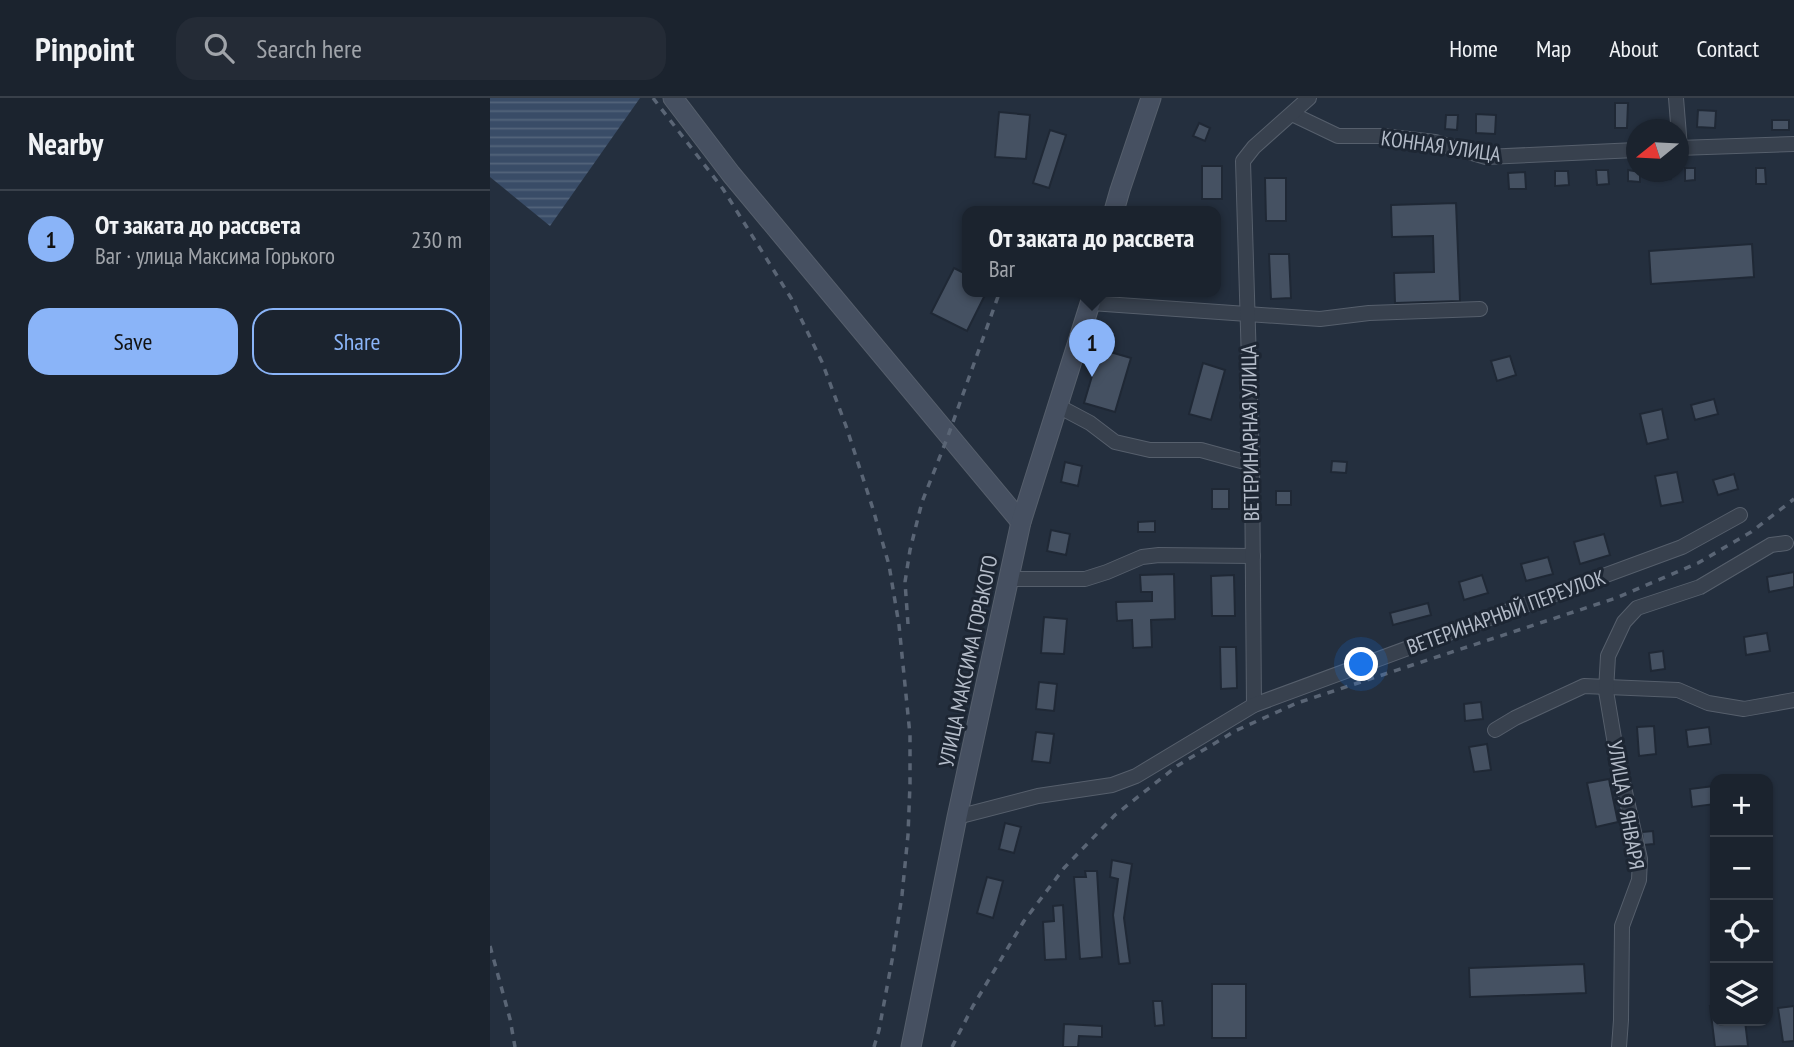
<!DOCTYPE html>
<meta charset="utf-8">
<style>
body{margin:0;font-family:"PT Sans Narrow",sans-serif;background:#242b36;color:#f1f3f6}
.controls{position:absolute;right:21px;bottom:21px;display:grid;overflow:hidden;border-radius:14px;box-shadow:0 2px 5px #0004}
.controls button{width:63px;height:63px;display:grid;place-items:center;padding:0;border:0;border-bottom:2px solid #39404a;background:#1b232e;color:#f1f3f6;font:35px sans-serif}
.compass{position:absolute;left:1136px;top:21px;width:63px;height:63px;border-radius:50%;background:#1b232e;box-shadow:0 2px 5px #0004;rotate:252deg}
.you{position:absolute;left:872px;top:567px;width:24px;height:24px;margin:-18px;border:5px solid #fff;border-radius:50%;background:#1a73e8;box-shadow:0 0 0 10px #1a73e833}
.badge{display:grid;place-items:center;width:46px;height:46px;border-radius:50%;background:#8ab4f8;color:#111;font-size:23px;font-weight:700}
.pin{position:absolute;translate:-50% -58px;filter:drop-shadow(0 2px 4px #0008)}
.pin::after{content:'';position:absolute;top:37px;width:24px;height:21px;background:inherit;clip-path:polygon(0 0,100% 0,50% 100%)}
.popup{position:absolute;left:472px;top:108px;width:259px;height:91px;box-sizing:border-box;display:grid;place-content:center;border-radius:14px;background:#1b232e;filter:drop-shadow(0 2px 5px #0005);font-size:23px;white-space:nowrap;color:#a0a4aa}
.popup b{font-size:26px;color:#f1f3f6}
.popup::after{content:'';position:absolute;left:50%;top:100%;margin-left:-14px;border:14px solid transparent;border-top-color:#1b232e}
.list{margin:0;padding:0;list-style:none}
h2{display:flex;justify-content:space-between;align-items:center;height:91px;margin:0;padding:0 28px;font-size:30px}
h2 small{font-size:23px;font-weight:400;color:#a0a4aa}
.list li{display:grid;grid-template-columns:46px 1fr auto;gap:21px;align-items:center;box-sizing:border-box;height:98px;padding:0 28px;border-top:2px solid #39404a}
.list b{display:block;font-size:26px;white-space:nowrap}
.list p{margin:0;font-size:23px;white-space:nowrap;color:#a0a4aa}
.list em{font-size:23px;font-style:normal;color:#a0a4aa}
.actions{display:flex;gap:14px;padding:21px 28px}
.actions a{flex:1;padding:16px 0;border:2px solid #8ab4f8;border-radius:21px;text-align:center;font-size:24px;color:#8ab4f8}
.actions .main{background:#8ab4f8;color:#111}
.icon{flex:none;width:38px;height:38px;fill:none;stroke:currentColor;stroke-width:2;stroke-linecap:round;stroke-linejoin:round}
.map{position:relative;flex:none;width:1304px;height:949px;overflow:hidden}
header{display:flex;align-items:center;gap:42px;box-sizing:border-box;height:98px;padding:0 35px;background:#1b232e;border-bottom:2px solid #39404a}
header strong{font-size:33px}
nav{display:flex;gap:38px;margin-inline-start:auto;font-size:24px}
.search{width:490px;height:63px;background:#242b36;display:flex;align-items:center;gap:18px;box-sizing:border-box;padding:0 24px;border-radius:21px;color:#a0a4aa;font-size:26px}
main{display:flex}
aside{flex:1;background:#1b232e}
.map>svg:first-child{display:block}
.water{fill:url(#water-rules)}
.building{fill:#455162;stroke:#1f2835;stroke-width:2}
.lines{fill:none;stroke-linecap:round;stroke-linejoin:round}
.street-casing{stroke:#565f6c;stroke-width:16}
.secondary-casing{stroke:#565f6c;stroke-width:21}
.street{stroke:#38414e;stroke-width:14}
.secondary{stroke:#465061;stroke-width:19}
.rail{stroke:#5a6575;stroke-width:3.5;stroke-dasharray:7 7;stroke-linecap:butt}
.labels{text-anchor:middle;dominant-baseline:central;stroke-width:6;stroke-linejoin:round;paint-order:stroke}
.street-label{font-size:21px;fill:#b4bcc9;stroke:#1d2633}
</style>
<header>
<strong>Pinpoint</strong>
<div class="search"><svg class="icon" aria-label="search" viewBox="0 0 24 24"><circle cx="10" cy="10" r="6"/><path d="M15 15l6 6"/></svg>Search here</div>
<nav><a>Home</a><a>Map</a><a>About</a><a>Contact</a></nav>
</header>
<main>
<aside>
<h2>Nearby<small></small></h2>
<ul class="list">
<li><span class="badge">1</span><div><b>От заката до рассвета</b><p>Bar · улица Максима Горького</p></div><em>230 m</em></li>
</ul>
<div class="actions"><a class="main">Save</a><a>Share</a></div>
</aside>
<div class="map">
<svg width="1304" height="949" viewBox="0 0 1304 949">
<defs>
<pattern id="water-rules" width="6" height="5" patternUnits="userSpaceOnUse" patternTransform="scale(1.75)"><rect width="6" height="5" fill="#394c67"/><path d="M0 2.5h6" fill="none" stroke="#53647b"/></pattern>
</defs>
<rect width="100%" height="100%" fill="#242f3e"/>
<path class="water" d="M0 0H150L60 128 0 79Z"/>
<g class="building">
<path d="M1125 5H1138L1137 30H1125Z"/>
<path d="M1208 12 1226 13 1225 30 1207 29Z"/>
<path d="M509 14 540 17 536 61 505 59Z"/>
<path d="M986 16 1006 17 1005 36 986 35Z"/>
<path d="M956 17H968L967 32 955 31Z"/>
<rect x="1282" y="22" width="17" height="10"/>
<path d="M709 25 720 30 715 43 703 38Z"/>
<path d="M560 32 576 37 559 90 543 85Z"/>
<rect x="712" y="68" width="20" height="33"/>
<path d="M1195 70H1205V82L1195 83Z"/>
<path d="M1266 70H1275L1276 86H1266Z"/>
<path d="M1106 72H1118L1119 86 1107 87Z"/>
<path d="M1138 72 1150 74V84L1138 83Z"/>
<path d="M1065 73H1078L1079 87 1065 88Z"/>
<path d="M1035 74 1036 91H1019L1018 75Z"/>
<path d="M1166 74H1181V81L1166 82Z"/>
<path d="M775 80H796V123H776Z"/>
<path d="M966 105 970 203 905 205 904 175 944 174 943 138 902 139 901 107Z"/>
<path d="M1262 146 1264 179 1161 186 1159 153Z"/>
<path d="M779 156H799L801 200 781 201Z"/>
<path d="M464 170 478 177V193H497L477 233 441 215Z"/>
<path d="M610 251 641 260 625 314 594 305Z"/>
<path d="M1020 258 1026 277 1007 283 1001 263Z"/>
<path d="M713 265 735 272 721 322 699 316Z"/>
<path d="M1224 301 1228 316 1205 322 1201 307Z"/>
<path d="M1172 311 1178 341 1157 346 1150 316Z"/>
<path d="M842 363 857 364 856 375 841 374Z"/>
<path d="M575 364 592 368 588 388 571 384Z"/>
<path d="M1187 374 1193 404 1171 408 1165 378Z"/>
<path d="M1244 376 1248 391 1228 397 1223 382Z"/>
<rect x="722" y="391" width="17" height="20"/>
<rect x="786" y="393" width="15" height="14"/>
<path d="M665 423V434H648V424Z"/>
<path d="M561 432 580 436 576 457 557 453Z"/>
<path d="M1114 436 1120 457 1090 466 1084 444Z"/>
<path d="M1058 459 1063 476 1036 483 1031 466Z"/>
<path d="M1304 474V489L1279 494 1277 479Z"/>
<path d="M684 476 685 521 661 522 662 549 643 550 642 522 627 523 626 504 662 503V494H651L650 477Z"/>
<path d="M744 477 745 518H722L721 478Z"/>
<path d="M992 477 998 495 974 502 969 484Z"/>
<path d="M938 505 941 517 903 527 900 515Z"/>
<path d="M554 519 577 521 574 556 551 555Z"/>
<path d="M1277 535 1280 553 1256 557 1254 539Z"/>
<path d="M730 549H746L747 590 731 591Z"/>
<path d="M1173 553 1175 571 1161 573 1159 555Z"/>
<path d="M549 584 567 586 564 613 546 611Z"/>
<path d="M991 604 993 621 975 623 974 606Z"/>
<path d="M1164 628 1166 656 1149 658 1147 629Z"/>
<path d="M1219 629 1221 646 1198 649 1196 632Z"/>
<path d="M546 634 564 636 560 665 542 663Z"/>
<path d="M997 646 1001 672 984 674 979 649Z"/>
<path d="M1119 681 1128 724 1106 729 1097 685Z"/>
<path d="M1224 688 1225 706 1202 709 1200 691Z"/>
<path d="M515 725 531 729 524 755 509 751Z"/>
<path d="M1163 733 1164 746 1153 747 1152 734Z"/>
<path d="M622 762 642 766 634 820 640 865 629 866 623 817 628 781 620 779Z"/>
<path d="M595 773H607L612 859 590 861 584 779H596Z"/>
<path d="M497 779 513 783 503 820 487 815Z"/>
<path d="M573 807 576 861 555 862 553 824 564 823 563 808Z"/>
<path d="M1094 866 1096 895 980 899 979 870Z"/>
<rect x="722" y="886" width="34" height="54"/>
<path d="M663 903H672L674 927 665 928Z"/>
<path d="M1220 908H1225V923H1255L1258 948 1225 949Z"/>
<path d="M1304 908V943L1293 944 1288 910Z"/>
<path d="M574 926 612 928V939L589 938 588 949H573Z"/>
</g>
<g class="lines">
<defs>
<g id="street">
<path d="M1186 0 1190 50"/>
<path d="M802 16 848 38H893L945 44 996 59 1146 52"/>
<path d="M1188 50 1304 46"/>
<path d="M601 205 830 221 879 215 990 211"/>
<path d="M568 308 600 325 625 344 660 352H711L762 366"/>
<path d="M519 481H595L617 474 652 459 669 457 763 458"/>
<path d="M764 607 762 366 753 63 764 49 819 0"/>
<path d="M1005 632 1025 620 1094 588 1188 592 1218 605 1254 611 1304 602"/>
<path d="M467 719 548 698 622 687 646 678 764 607 1192 449 1250 417"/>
<path d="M1129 949 1131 922 1132 828 1149 782 1150 761 1127 658 1116 593 1118 558 1134 524 1147 510 1210 489 1281 447 1296 445"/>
</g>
<g id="secondary">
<path d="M183 0 241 76 531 424"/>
<path d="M624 113 630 92 661 0"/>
<path d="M421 949 467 719 531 424 604 193"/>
</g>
</defs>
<use href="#street" class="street-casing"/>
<use href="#secondary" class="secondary-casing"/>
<use href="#street" class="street"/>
<use href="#secondary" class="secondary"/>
<g class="rail">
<path d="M163 0 233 91 301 200 332 264 356 328 383 411 399 467 409 527 420 637V686L418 737 412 797 403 857 389 932 384 949"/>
<path d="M418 526 415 484 420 452 432 404 458 338 510 193"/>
<path d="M0 848 20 921 25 949"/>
<path d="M462 949 483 908 534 823 574 770 625 717 687 668 745 633 807 605 1126 500 1208 465 1261 434 1304 401"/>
</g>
</g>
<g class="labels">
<g class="street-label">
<text transform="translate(951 48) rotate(8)">КОННАЯ УЛИЦА</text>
<text transform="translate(760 335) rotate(-91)">ВЕТЕРИНАРНАЯ УЛИЦА</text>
<text transform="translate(1016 514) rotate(-20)">ВЕТЕРИНАРНЫЙ ПЕРЕУЛОК</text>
<text transform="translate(478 563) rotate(-78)">УЛИЦА МАКСИМА ГОРЬКОГО</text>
<text transform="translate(1136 707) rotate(80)">УЛИЦА 9 ЯНВАРЯ</text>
</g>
</g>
</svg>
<div class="controls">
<button>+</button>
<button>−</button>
<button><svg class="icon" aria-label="locate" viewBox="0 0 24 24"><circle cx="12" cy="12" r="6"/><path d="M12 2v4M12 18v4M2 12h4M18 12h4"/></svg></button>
<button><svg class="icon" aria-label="layers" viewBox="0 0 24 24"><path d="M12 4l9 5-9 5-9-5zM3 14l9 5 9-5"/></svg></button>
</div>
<svg class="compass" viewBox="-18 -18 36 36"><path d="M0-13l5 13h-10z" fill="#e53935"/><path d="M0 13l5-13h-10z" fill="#a0a4aa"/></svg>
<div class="you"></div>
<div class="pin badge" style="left:602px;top:279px">1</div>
<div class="popup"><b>От заката до рассвета</b>Bar</div>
</div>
</main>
